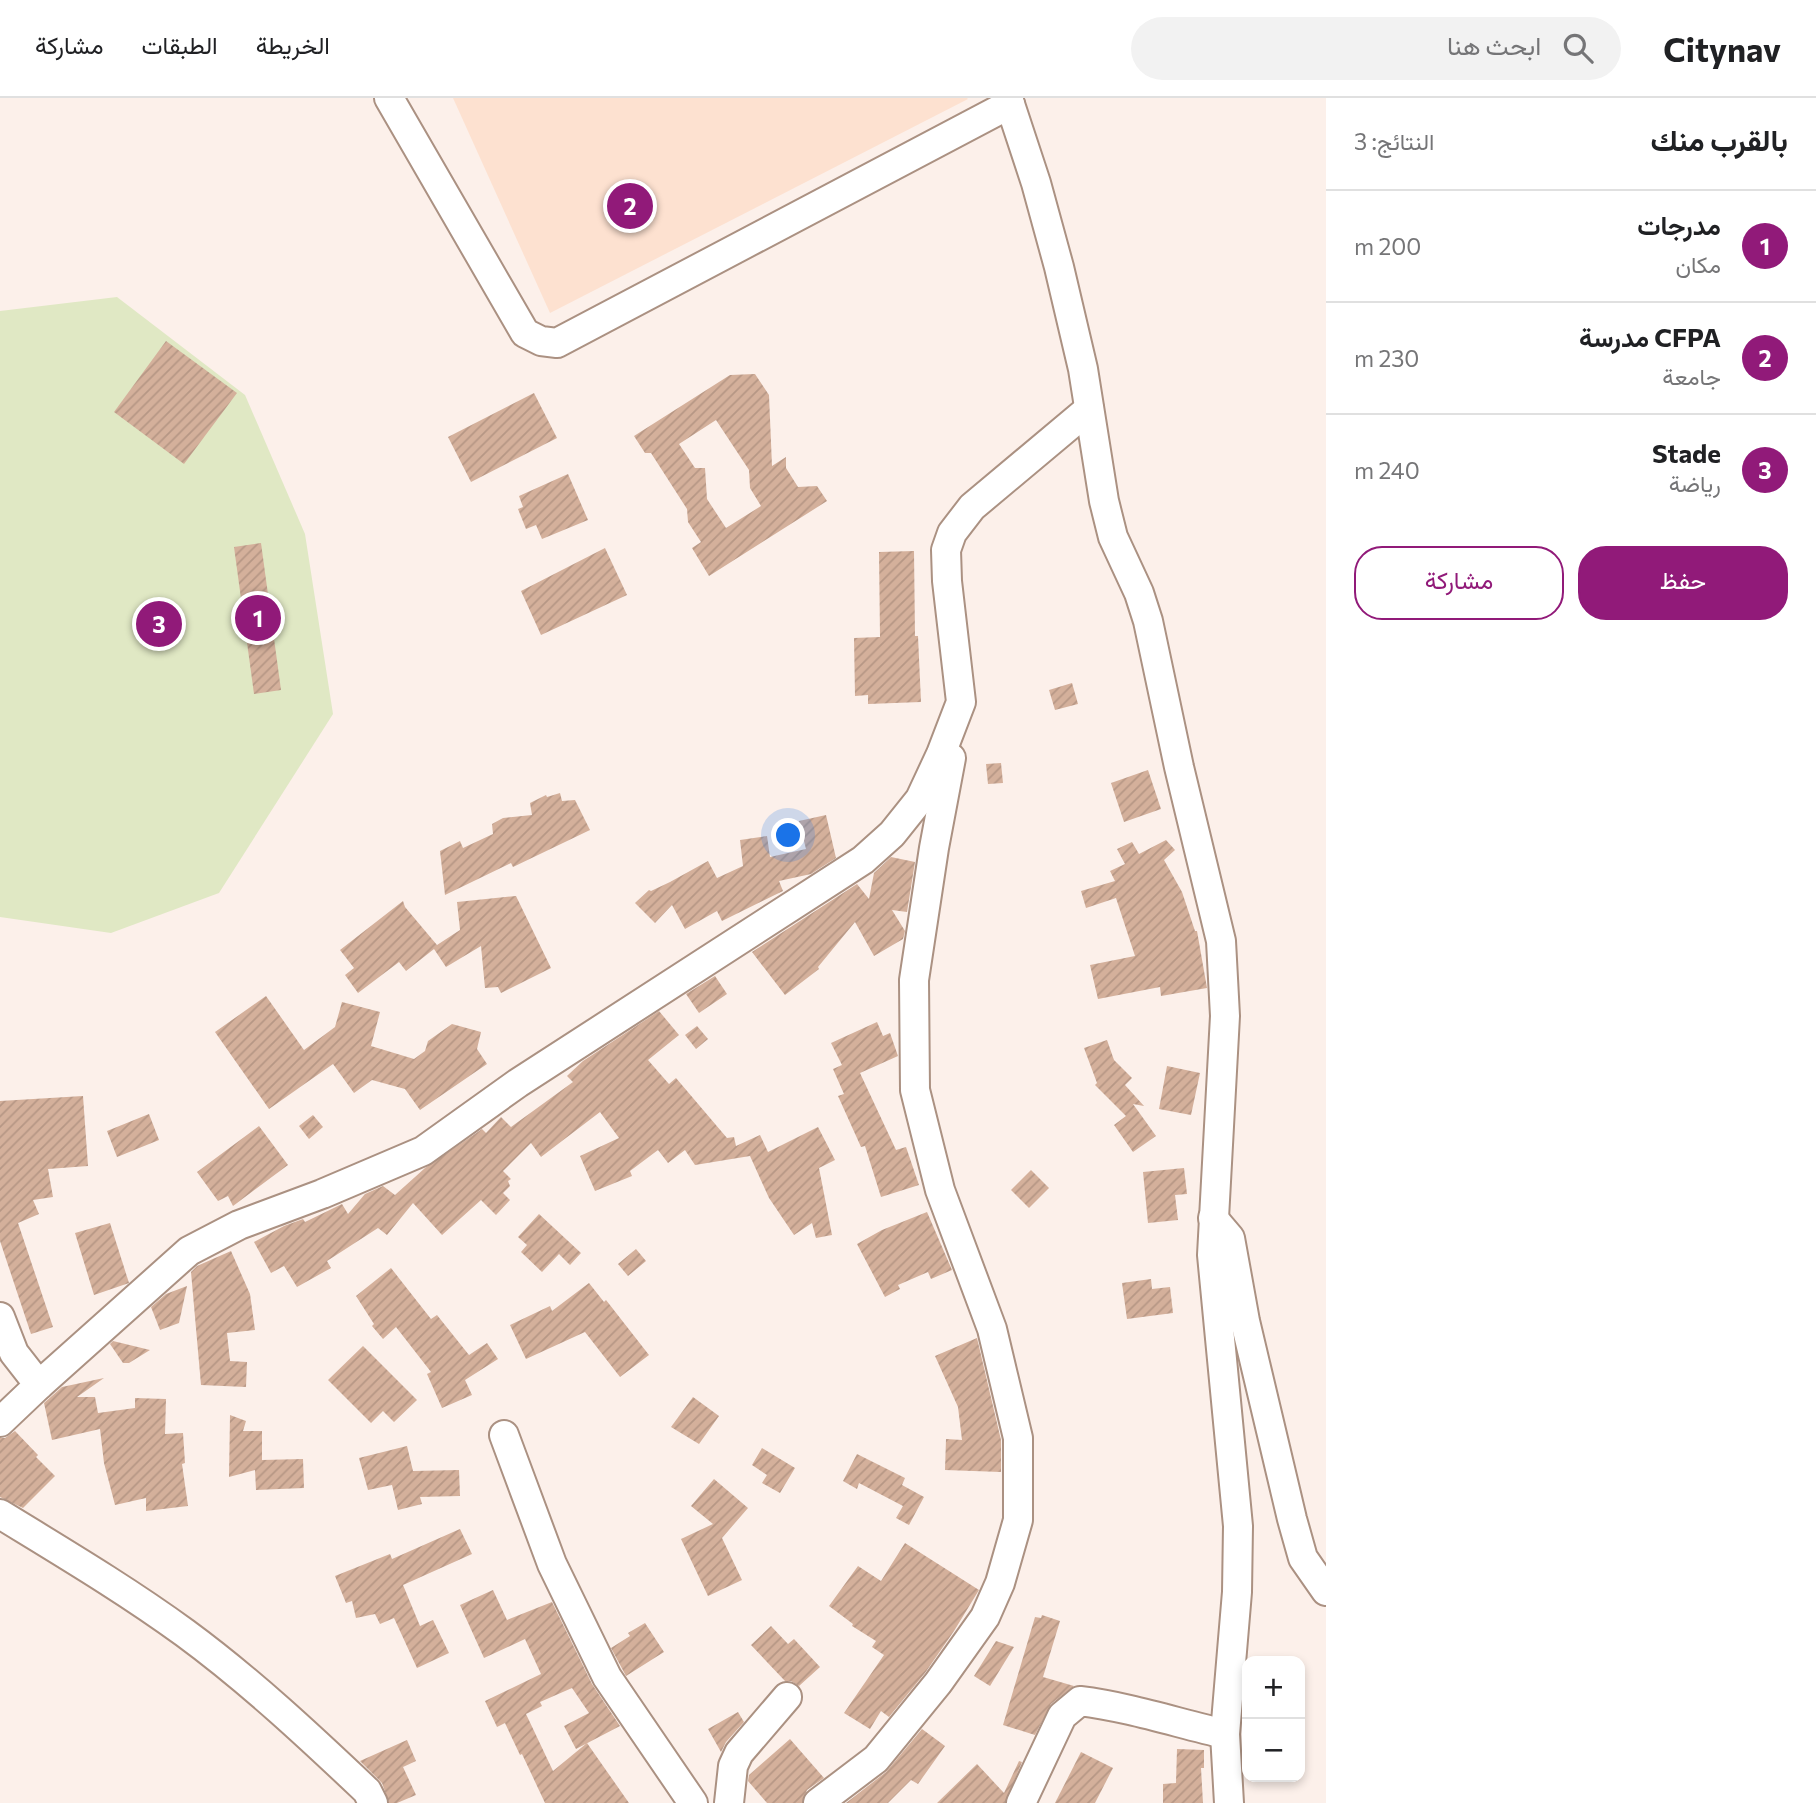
<!DOCTYPE html>
<html lang="ar">
<meta charset="utf-8">
<style>
body{margin:0;font-family:Commissioner,Vazirmatn,sans-serif;background:#f2f2f2;color:#202124;direction:rtl}
.controls{position:absolute;right:21px;bottom:21px;display:grid;overflow:hidden;border-radius:14px;box-shadow:0 4px 10px #0003}
.controls button{width:63px;height:63px;display:grid;place-items:center;padding:0;border:0;border-bottom:2px solid #e0e0e0;background:#fff;color:#202124;font:35px sans-serif}
.you{position:absolute;left:789px;top:738px;width:24px;height:24px;margin:-18px;border:5px solid #fff;border-radius:50%;background:#1a73e8;box-shadow:0 0 0 10px #1a73e833}
.badge{display:grid;place-items:center;width:46px;height:46px;border-radius:50%;background:#911a79;color:#fff;font-size:23px;font-weight:700}
.pin{position:absolute;translate:-50% -50%;border:4px solid #fff;box-shadow:0 2px 7px #0006}
.list{margin:0;padding:0;list-style:none}
h2{display:flex;justify-content:space-between;align-items:center;height:91px;margin:0;padding:0 28px;font-size:30px}
h2 small{font-size:23px;font-weight:400;color:#757577}
.list li{display:grid;grid-template-columns:46px 1fr auto;gap:21px;align-items:center;box-sizing:border-box;height:112px;padding:0 28px;border-top:2px solid #e0e0e0}
.list b{display:block;font-size:26px;white-space:nowrap}
.list p{margin:0;font-size:23px;white-space:nowrap;color:#757577}
.list em{font-size:23px;font-style:normal;color:#757577}
.actions{display:flex;gap:14px;padding:21px 28px}
.actions a{flex:1;padding:16px 0;border:2px solid #911a79;border-radius:28px;text-align:center;font-size:24px;color:#911a79}
.actions .main{background:#911a79;color:#fff}
.icon{flex:none;width:38px;height:38px;fill:none;stroke:currentColor;stroke-width:2;stroke-linecap:round;stroke-linejoin:round}
.map{position:relative;flex:none;width:1326px;height:1705px;overflow:hidden;direction:ltr}
header{display:flex;align-items:center;gap:42px;box-sizing:border-box;height:98px;padding:0 35px;background:#fff;border-bottom:2px solid #e0e0e0}
header strong{font-size:33px}
nav{display:flex;gap:38px;margin-inline-start:auto;font-size:24px}
.search{width:490px;height:63px;background:#f2f2f2;display:flex;align-items:center;gap:18px;box-sizing:border-box;padding:0 24px;border-radius:38px;color:#757577;font-size:26px}
main{display:flex}
aside{flex:1;background:#fff}
.map>svg:first-child{display:block}
.built{fill:#fde1d0}
.green{fill:#e0e8c4}
.building{fill:url(#building-hatch);fill-rule:evenodd}
.lines{fill:none;stroke-linecap:round;stroke-linejoin:round}
.minor-casing{stroke:#ab9182;stroke-width:32}
.minor{stroke:#fff;stroke-width:28}
</style>
<header>
<strong>Citynav</strong>
<div class="search"><svg class="icon" aria-label="search" viewBox="0 0 24 24"><circle cx="10" cy="10" r="6"/><path d="M15 15l6 6"/></svg>ابحث هنا</div>
<nav><a>الخريطة</a><a>الطبقات</a><a>مشاركة</a></nav>
</header>
<main>
<aside>
<h2>بالقرب منك<small>النتائج: 3</small></h2>
<ul class="list">
<li><span class="badge">1</span><div><b>مدرجات</b><p>مكان</p></div><em>200 m</em></li>
<li><span class="badge">2</span><div><b>CFPA مدرسة</b><p>جامعة</p></div><em>230 m</em></li>
<li><span class="badge">3</span><div><b>Stade</b><p>رياضة</p></div><em>240 m</em></li>
</ul>
<div class="actions"><a class="main">حفظ</a><a>مشاركة</a></div>
</aside>
<div class="map">
<svg width="1326" height="1705" viewBox="0 0 1326 1705">
<defs>
<pattern id="building-hatch" width="6" height="6" patternUnits="userSpaceOnUse" patternTransform="scale(1.75)"><rect width="6" height="6" fill="#d4b09b"/><path d="M-1 1l2-2M0 6l6-6M5 7l2-2" fill="none" stroke="#b69785"/></pattern>
</defs>
<rect width="100%" height="100%" fill="#fcf0ea"/>
<path class="built" d="M453 0H967L968 1 550 215Z"/>
<path class="green" d="M117 199 245 297 305 436 333 616 219 795 111 835 0 819V213Z"/>
<g class="building">
<path d="M166 243 237 295 184 366 114 314Z"/>
<path d="M755 276 769 297 772 368 786 359V370L798 389 817 388 827 403 709 478 692 450 701 444 688 424 687 411 651 355H645L634 338 730 277ZM716 322 749 372 750 390 761 408 726 430 707 401 705 370H695L679 346Z"/>
<path d="M534 295 557 340 471 384 448 339Z"/>
<path d="M568 376 588 422 542 441 536 427 526 431 518 411 523 409 519 398Z"/>
<path d="M261 445 281 592 254 596 234 449Z"/>
<path d="M605 450 627 497 541 537 521 493Z"/>
<path d="M914 453 915 538H918L921 604 868 606V597L855 598 854 540 880 539 879 454Z"/>
<path d="M1072 585 1078 606 1055 612 1049 592Z"/>
<path d="M1001 665 1003 685 988 686 986 666Z"/>
<path d="M1148 672 1161 711 1124 724 1111 685Z"/>
<path d="M560 695 562 703 575 702 590 732 513 769 511 765 445 797 440 753 460 743 463 750 493 736 492 726 503 720 532 717 530 705 546 697 547 699Z"/>
<path d="M826 717 836 760 811 776 779 783 783 793 722 823 717 813 685 831 672 807 655 825 635 805 649 792 651 793 670 784 708 763 717 780 743 768 740 742 767 738 770 759 806 751 799 723Z"/>
<path d="M1166 742 1175 752 1164 762 1182 794 1195 833H1197L1207 890 1161 898 1160 889 1098 901 1090 867 1135 858 1116 800 1086 810 1081 793 1115 783 1110 773 1125 766 1117 751 1132 744 1139 756Z"/>
<path d="M891 759 915 764 907 814 892 812 905 833 903 841 874 858 855 824 818 869 819 871 785 897 752 854 857 786 869 801 874 775Z"/>
<path d="M516 798 551 870 501 895 498 889 485 890 481 848 446 869 434 851 406 873 399 864 358 895 345 877 354 870 340 852 403 803 405 809 437 847 460 832 457 804Z"/>
<path d="M715 878 727 896 699 915 686 896Z"/>
<path d="M266 898 304 952 335 929 342 904 380 914 371 948 414 961 425 953 428 943 452 926 481 934 477 951 487 966 420 1012 405 991 372 982 354 995 333 966 269 1011 215 934Z"/>
<path d="M659 913 679 937 648 962 669 986 676 980 727 1040 734 1039 736 1048 760 1037 768 1054 818 1029 835 1062 819 1070 832 1137 816 1140 812 1125 794 1137 769 1100 750 1058 695 1067 685 1052 668 1065 658 1052 630 1073 632 1078 595 1093 580 1058 619 1040 600 1014 541 1059 531 1045 503 1073 511 1081 508 1083 510 1088 503 1095 510 1102 496 1117 481 1102 442 1137 413 1105 387 1137 378 1130 327 1163 331 1170 297 1189 284 1168 271 1175 254 1144 284 1128 303 1121 305 1124 342 1106 348 1116 365 1096 383 1088 395 1097 425 1070 482 1031 486 1035 501 1019 511 1029 573 984 567 978 583 963Z"/>
<path d="M877 924 883 938 890 935 898 958 860 975 896 1052 906 1049 919 1087 881 1099 865 1048 861 1049 838 998 844 996 833 971 842 967 831 945Z"/>
<path d="M697 928 708 941 696 951 685 937Z"/>
<path d="M1107 942 1114 962 1132 980 1125 987 1144 1008 1133 1006 1156 1038 1133 1054 1114 1027 1126 1018 1095 987 1097 985 1084 950Z"/>
<path d="M1167 968 1200 975 1191 1017 1159 1011Z"/>
<path d="M83 998 88 1068 48 1071 53 1099 33 1102 39 1116 18 1125 53 1229 31 1236 0 1143V1003Z"/>
<path d="M149 1016 159 1042 117 1059 107 1033Z"/>
<path d="M313 1017 323 1029 309 1041 299 1028Z"/>
<path d="M259 1028 288 1067 233 1108 228 1098 218 1103 197 1074Z"/>
<path d="M1184 1070 1187 1096 1175 1097 1178 1122 1148 1125 1143 1074Z"/>
<path d="M1031 1072 1049 1090 1029 1110 1011 1092Z"/>
<path d="M927 1114 952 1172 931 1181 928 1174 898 1187 900 1191 885 1199 857 1146 882 1132Z"/>
<path d="M539 1116 581 1155 570 1167 559 1156 542 1174 521 1154 527 1147 518 1139Z"/>
<path d="M110 1125 129 1185 94 1197 75 1135Z"/>
<path d="M636 1151 646 1163 628 1178 618 1166Z"/>
<path d="M231 1153 250 1196 255 1232 227 1235 230 1263 247 1264 246 1289 201 1287 191 1174 197 1168Z"/>
<path d="M391 1170 431 1221 437 1217 469 1257 487 1245 498 1261 465 1282 472 1297 442 1310 427 1276 431 1274 396 1229 383 1241 372 1228 374 1226 356 1198Z"/>
<path d="M1151 1181 1152 1191 1170 1189 1173 1215 1127 1221 1122 1185Z"/>
<path d="M589 1185 604 1204 606 1202 649 1257 620 1279 585 1234 526 1261 510 1227 550 1208 552 1213Z"/>
<path d="M187 1188 179 1225 160 1232 151 1209 166 1196Z"/>
<path d="M977 1240 1001 1342V1374L945 1372 946 1341 962 1342 958 1309 935 1258Z"/>
<path d="M113 1243 150 1252 129 1265H123L110 1246Z"/>
<path d="M363 1248 417 1302 394 1324 383 1313 371 1325 328 1282Z"/>
<path d="M104 1280 77 1299H95L98 1315 135 1310V1300L166 1301 165 1336 183 1335 185 1365 182 1366 188 1408 146 1413V1400L115 1407 104 1365 100 1331 52 1342 44 1305 62 1289Z"/>
<path d="M693 1299 719 1318 699 1346 671 1329Z"/>
<path d="M230 1317 246 1323 243 1333H262V1362L303 1361 304 1390 256 1392 255 1372 229 1379Z"/>
<path d="M15 1333 38 1357 36 1359 55 1378 23 1410 0 1399V1340H5Z"/>
<path d="M407 1348 413 1373 459 1372 460 1398 420 1399 422 1406 398 1412 392 1387 368 1392 359 1360Z"/>
<path d="M762 1350 795 1370 780 1395 762 1385 767 1377 752 1367Z"/>
<path d="M857 1356 905 1380 902 1387 924 1399 909 1427 896 1420 903 1408 859 1385 857 1391 843 1383Z"/>
<path d="M714 1381 748 1410 722 1440 742 1482 708 1498 681 1441 713 1426 691 1408Z"/>
<path d="M460 1431 472 1456 403 1487 420 1528 433 1522 449 1555 417 1570 394 1520 380 1526 375 1516 356 1520 352 1503 346 1505 335 1478 390 1456 392 1461Z"/>
<path d="M905 1445 979 1492 954 1533 925 1575 889 1619 881 1613 870 1631 844 1615 884 1557 872 1549 876 1543 852 1528 853 1526 829 1508 858 1468 881 1483Z"/>
<path d="M493 1492 507 1522 552 1504 592 1586 620 1628 576 1651 564 1628 589 1615 572 1590 540 1604 542 1608 526 1616 553 1673 587 1645 629 1705H545L522 1656 520 1657 505 1625 497 1629 485 1603 541 1576 525 1541 484 1560 460 1507Z"/>
<path d="M1042 1517 1060 1523 1043 1579 1074 1588 1051 1606 1035 1637 1003 1627 1035 1519 1041 1520Z"/>
<path d="M645 1525 664 1554 626 1578 611 1550 630 1538 628 1535Z"/>
<path d="M771 1528 788 1546 794 1541 820 1569 799 1588 791 1583H785L751 1547Z"/>
<path d="M996 1543 1014 1549 990 1588 974 1578Z"/>
<path d="M738 1614 744 1624 726 1644 721 1654 708 1631Z"/>
<path d="M922 1631 945 1648 918 1686 911 1682 888 1705H846L886 1674Z"/>
<path d="M790 1641 824 1680 807 1692 802 1705H767L748 1683 749 1677Z"/>
<path d="M407 1642 416 1663 403 1669 416 1697 397 1705H389L382 1685 360 1663Z"/>
<path d="M1177 1651 1204 1652V1670H1201L1203 1705H1163V1686L1176 1685Z"/>
<path d="M1081 1654 1113 1670 1095 1705H1055Z"/>
<path d="M1019 1663 1022 1664 1005 1705H937L977 1666 1004 1695Z"/>
</g>
<g class="lines">
<defs>
<g id="minor">
<path d="M389 0 525 235 541 243 557 245 1010 6"/>
<path d="M1008 0 1036 85 1059 169 1083 271 1104 403 1113 439 1139 495 1148 523 1179 669 1221 843 1225 918 1212 1157 1238 1428 1237 1494 1225 1636 1229 1705"/>
<path d="M1213 1120 1230 1140 1245 1223 1292 1421 1303 1460 1326 1493"/>
<path d="M0 1219 14 1255 39 1287 0 1324"/>
<path d="M39 1287 189 1153 239 1127 322 1096 423 1053 518 985 863 762 892 736 920 701 941 656 961 604 947 483 946 452 952 435 972 409 1089 311"/>
<path d="M504 1337 552 1466 607 1579 693 1705"/>
<path d="M0 1416C62 1454 126 1492 185 1535 249 1582 309 1638 367 1693L373 1705"/>
<path d="M729 1705 733 1668 739 1655 787 1599"/>
<path d="M818 1705 876 1661 938 1585 985 1519 1000 1485 1018 1422V1340L992 1231 940 1092 915 992 914 882 934 750 951 660"/>
<path d="M1021 1705 1062 1618 1080 1603C1129 1609 1177 1625 1225 1636"/>
</g>
</defs>
<use href="#minor" class="minor-casing"/>
<use href="#minor" class="minor"/>
</g>
</svg>
<div class="controls">
<button>+</button>
<button>−</button>
</div>
<div class="you"></div>
<div class="pin badge" style="left:258px;top:520px">1</div>
<div class="pin badge" style="left:630px;top:108px">2</div>
<div class="pin badge" style="left:159px;top:526px">3</div>
</div>
</main>
